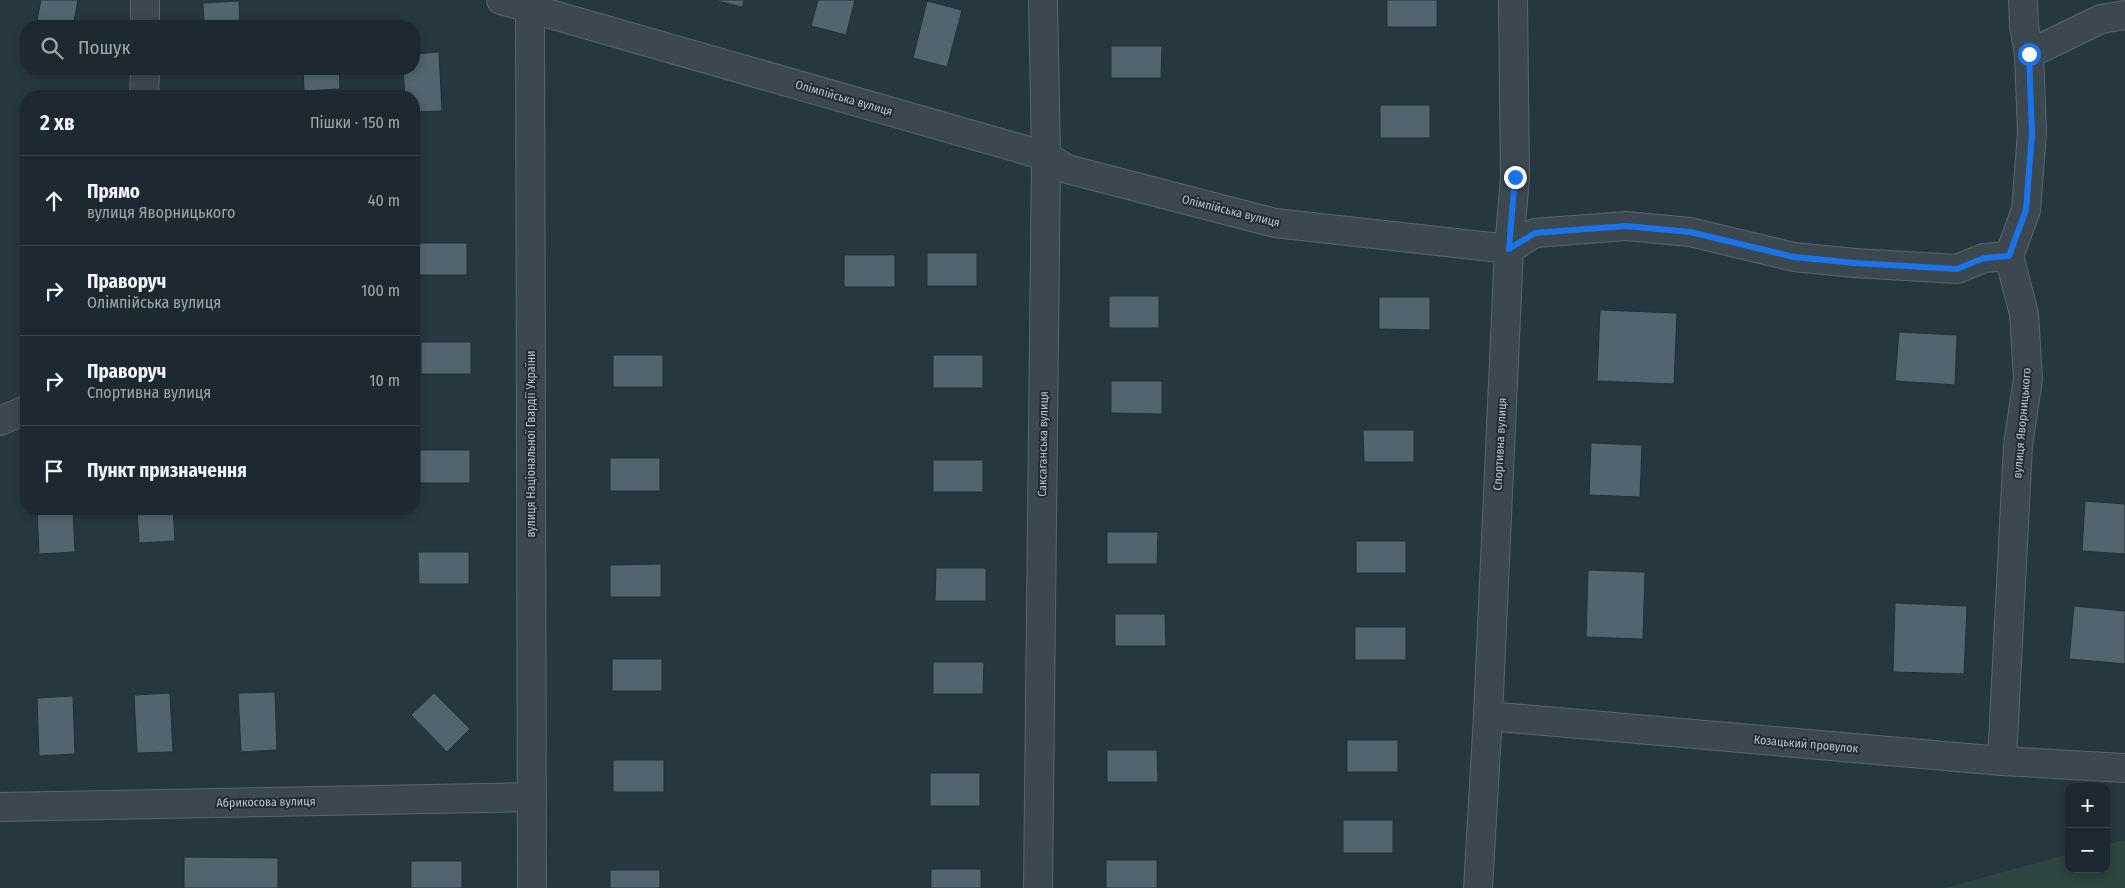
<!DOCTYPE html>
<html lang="uk">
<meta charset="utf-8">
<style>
body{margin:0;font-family:"Fira Sans Condensed",sans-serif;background:#253138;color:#f1f3f6}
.controls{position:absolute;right:15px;bottom:15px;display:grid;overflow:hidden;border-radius:10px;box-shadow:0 2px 8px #0003}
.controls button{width:45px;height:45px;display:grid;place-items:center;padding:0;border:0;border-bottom:1px solid #3b454c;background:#1d2930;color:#f1f3f6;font:25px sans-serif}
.stop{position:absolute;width:15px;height:15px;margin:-11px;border:4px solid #1a73e8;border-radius:50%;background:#fff}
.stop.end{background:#1a73e8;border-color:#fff;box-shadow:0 1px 5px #0008}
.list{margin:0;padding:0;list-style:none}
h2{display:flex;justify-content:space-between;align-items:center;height:65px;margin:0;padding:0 20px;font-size:21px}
h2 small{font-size:16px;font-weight:400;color:#a0a6ab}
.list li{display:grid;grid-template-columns:32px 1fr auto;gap:15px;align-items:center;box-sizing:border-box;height:90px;padding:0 20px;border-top:1px solid #3b454c}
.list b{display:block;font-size:19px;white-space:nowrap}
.list p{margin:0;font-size:16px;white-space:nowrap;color:#a0a6ab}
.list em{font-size:16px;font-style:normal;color:#a0a6ab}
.icon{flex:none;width:28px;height:28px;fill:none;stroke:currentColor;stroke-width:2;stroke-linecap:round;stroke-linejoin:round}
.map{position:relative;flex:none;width:2125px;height:888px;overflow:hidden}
.search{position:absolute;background:#1d2930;box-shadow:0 2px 8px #0003;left:20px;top:20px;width:400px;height:55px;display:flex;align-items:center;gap:12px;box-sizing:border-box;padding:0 18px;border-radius:20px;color:#a0a6ab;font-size:19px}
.panel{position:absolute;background:#1d2930;box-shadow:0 2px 8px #0003;left:20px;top:90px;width:400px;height:425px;border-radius:20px}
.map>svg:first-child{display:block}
.green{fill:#2c4542}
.building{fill:#52646d;stroke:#222f38}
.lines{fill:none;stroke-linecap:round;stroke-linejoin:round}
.minor-casing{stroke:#59666e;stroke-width:30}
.minor{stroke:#3b4850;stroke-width:28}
.route{stroke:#1a73e8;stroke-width:6}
.labels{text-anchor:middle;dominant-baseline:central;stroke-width:4;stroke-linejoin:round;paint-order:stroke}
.street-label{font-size:12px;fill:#b8c3cb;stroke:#202d36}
</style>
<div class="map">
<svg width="2125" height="888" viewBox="0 0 2125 888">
<rect width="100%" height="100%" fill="#273740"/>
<path class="green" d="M2125 840V888H1945L2069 854V869H2106V844Z"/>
<g class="building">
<path d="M41 0H78L73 26 37 20Z"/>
<path d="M714 0H744L742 7Z"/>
<path d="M818 0H855L846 35 811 26Z"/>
<rect x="1387" y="0" width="50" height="27"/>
<path d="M239 1 240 26H204L203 3Z"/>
<path d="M927 1 962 10 947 67 913 58Z"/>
<path d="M1111 46H1162L1161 78H1111Z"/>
<path d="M439 52 442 111 414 112V96H405L403 69H414V54Z"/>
<path d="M303 69H339L340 89 304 91Z"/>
<rect x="1380" y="105" width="50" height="33"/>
<path d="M416 243H467V275H417Z"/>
<rect x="927" y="253" width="50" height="33"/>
<rect x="844" y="255" width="51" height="32"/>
<rect x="1109" y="296" width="50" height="32"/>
<path d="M1379 297H1430V330L1379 329Z"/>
<path d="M1600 310 1677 313 1674 384 1597 381Z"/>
<path d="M1899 332 1957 335 1955 385 1895 381Z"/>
<rect x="421" y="342" width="50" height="32"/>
<rect x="613" y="355" width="50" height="32"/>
<rect x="933" y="355" width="50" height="33"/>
<path d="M1111 381H1162V414L1111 413Z"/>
<path d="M1363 430H1414V462H1364Z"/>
<path d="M1591 443 1642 445 1640 497 1589 495Z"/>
<rect x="420" y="450" width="50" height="33"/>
<rect x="610" y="458" width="50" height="33"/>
<rect x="933" y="460" width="50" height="32"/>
<path d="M2085 501 2125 504V554L2082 551Z"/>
<path d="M37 509H73L75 552 39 554Z"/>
<path d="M137 509H173L175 541 139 543Z"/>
<path d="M1107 532H1158L1157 564H1107Z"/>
<rect x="1356" y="541" width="50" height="32"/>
<path d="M418 552H469V584H419Z"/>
<path d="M661 564V597H610V565Z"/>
<path d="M936 568H986V601H935Z"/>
<path d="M1588 570 1645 572 1643 639 1586 637Z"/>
<path d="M1895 603 1967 606 1964 674 1893 672Z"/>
<path d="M2074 606 2125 611V664L2069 659Z"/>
<path d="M1115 614H1165L1166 646H1115Z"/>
<rect x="1355" y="627" width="51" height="33"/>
<rect x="612" y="659" width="50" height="32"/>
<path d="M933 662H984L983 694H933Z"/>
<path d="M275 692 277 750 241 752 238 693Z"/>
<path d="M170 693 173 752 137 753 134 695Z"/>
<path d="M434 693 470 729 447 752 411 715Z"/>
<path d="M73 696 75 754 39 756 37 698Z"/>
<rect x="1347" y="740" width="51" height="32"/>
<path d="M1107 750H1157L1158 782H1107Z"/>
<rect x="613" y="760" width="51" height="32"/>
<rect x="930" y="773" width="50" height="33"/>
<rect x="1343" y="820" width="50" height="33"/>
<path d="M184 857 278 858V888H184Z"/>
<rect x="1106" y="860" width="51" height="28"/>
<rect x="411" y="861" width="51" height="27"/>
<rect x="931" y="869" width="50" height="19"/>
<rect x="610" y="870" width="50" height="18"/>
</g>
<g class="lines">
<defs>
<g id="minor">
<path d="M501 0 1046 156 1067 169 1275 223 1509 249 1535 233 1626 226 1690 232 1794 257 1855 263 1957 269 1984 258 2009 256"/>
<path d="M530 0 532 888"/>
<path d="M145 26V0"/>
<path d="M2029 54 2101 19 2125 15"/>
<path d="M144 96 145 69"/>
<path d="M0 421 26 410"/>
<path d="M1488 716 2002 761 2125 768"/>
<path d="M2002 761 2018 445 2028 379 2024 314 2009 256 2026 210 2032 133 2029 54 2024 26 2023 0"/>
<path d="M0 807 532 797"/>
<path d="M1038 888 1046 156 1043 0"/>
<path d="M1478 888 1488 716 1509 249 1515 177 1513 0"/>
</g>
</defs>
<use href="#minor" class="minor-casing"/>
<use href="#minor" class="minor"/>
</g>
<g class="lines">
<path class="route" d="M1515 177 1509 249 1535 233 1626 226 1690 232 1794 257 1855 263 1957 269 1984 258 2009 256 2026 210 2032 133 2029 54"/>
</g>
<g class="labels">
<g class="street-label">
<text transform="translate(844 98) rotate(16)">Олімпійська вулиця</text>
<text transform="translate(1231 211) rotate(14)">Олімпійська вулиця</text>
<text transform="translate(2022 423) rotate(-85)">вулиця Яворницького</text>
<text transform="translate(531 444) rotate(-90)">вулиця Національної Гвардії України</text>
<text transform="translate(1043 444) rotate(-89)">Саксаганська вулиця</text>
<text transform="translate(1500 444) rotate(-87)">Спортивна вулиця</text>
<text transform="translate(1806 744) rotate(5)">Козацький провулок</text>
<text transform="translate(266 802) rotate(-1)">Абрикосова вулиця</text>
</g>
</g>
</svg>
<div class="controls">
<button>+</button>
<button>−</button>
</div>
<div class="stop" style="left:2029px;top:54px"></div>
<div class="stop end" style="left:1515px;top:177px"></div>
<div class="search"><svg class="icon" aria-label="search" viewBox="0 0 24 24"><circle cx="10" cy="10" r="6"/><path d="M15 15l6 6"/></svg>Пошук</div>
<section class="panel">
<h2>2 хв<small>Пішки · 150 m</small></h2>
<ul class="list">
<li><svg class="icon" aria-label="ahead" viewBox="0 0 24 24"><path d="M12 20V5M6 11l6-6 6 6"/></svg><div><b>Прямо</b><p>вулиця Яворницького</p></div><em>40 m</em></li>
<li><svg class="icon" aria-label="right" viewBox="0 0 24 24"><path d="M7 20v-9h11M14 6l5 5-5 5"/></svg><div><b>Праворуч</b><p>Олімпійська вулиця</p></div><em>100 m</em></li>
<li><svg class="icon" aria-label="right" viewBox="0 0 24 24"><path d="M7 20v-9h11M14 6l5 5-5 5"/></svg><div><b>Праворуч</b><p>Спортивна вулиця</p></div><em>10 m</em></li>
<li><svg class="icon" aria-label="arrive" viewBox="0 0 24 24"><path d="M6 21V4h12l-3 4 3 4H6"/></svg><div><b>Пункт призначення</b></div></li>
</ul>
</section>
</div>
